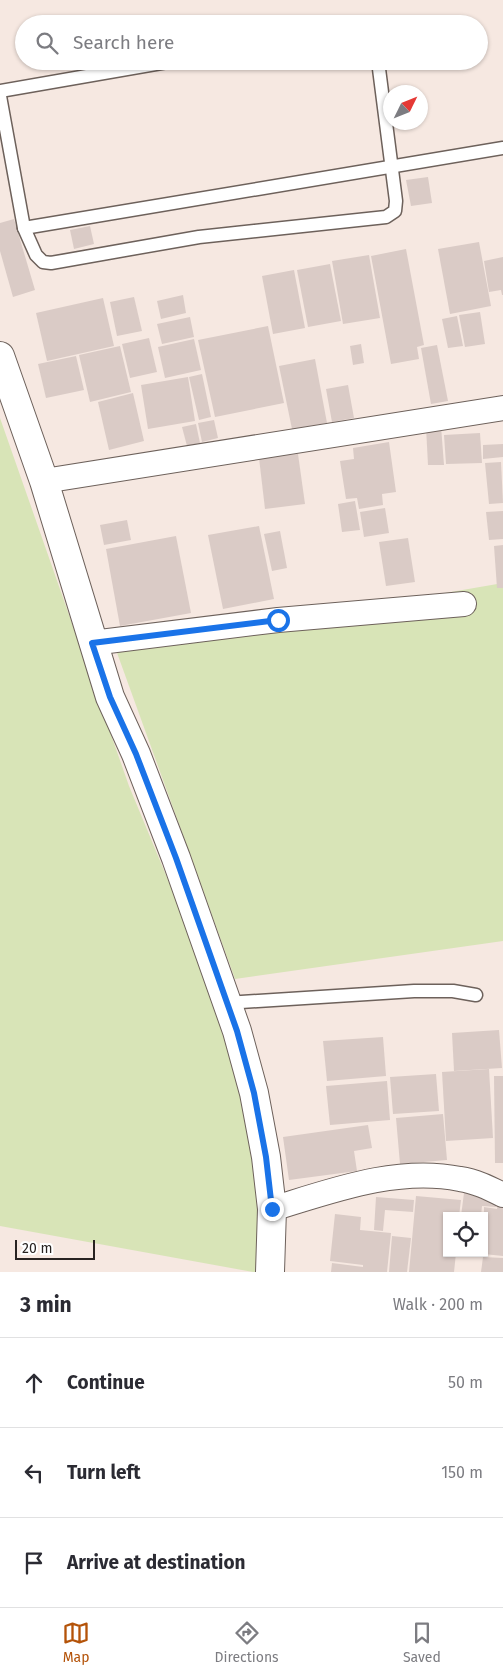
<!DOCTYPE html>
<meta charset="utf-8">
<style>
body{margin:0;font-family:"Fira Sans",sans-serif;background:#f2f2f3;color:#2b2b33}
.controls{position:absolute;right:15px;bottom:15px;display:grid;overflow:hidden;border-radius:0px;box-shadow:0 1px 4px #0004}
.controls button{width:45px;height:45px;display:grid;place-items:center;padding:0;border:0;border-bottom:1px solid #e1e1e2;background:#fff;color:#2b2b33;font:25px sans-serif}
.compass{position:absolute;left:383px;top:85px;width:45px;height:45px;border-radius:50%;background:#fff;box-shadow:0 1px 4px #0004;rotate:47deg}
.scale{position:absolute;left:15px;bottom:12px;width:80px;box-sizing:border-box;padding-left:5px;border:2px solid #282321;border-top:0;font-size:14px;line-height:18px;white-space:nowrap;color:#282321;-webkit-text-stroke:4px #fff;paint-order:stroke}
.stop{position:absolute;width:15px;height:15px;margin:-11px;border:4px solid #1a73e8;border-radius:50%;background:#fff}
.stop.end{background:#1a73e8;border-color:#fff;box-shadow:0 1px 5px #0008}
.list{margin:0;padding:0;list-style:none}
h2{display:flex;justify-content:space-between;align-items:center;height:65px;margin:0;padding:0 20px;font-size:21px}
h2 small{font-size:16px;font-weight:400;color:#7c7c81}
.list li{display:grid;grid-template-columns:32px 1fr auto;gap:15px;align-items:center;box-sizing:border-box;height:90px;padding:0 20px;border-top:1px solid #e1e1e2}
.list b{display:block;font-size:19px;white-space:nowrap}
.list em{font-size:16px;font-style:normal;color:#7c7c81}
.icon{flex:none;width:28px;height:28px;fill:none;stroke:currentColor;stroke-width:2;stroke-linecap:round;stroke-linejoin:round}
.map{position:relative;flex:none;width:503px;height:1272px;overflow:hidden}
.search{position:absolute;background:#fff;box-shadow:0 1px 4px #0004;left:15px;right:15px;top:15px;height:55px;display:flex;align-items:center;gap:12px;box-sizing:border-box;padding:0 18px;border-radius:28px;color:#7c7c81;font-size:19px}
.sheet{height:335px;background:#fff}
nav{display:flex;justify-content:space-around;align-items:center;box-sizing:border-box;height:70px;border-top:1px solid #e1e1e2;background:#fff;font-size:14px;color:#7c7c81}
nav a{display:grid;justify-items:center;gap:2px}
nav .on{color:#b45309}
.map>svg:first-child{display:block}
.green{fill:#d8e4b7}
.building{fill:#dacbc6}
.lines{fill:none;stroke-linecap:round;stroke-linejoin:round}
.service-casing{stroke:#6d615b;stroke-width:15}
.minor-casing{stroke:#6d615b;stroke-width:26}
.tertiary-casing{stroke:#6d615b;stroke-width:30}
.service{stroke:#fff;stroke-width:12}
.minor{stroke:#fff;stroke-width:24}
.tertiary{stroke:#fff;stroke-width:28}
.route{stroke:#1a73e8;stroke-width:6}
</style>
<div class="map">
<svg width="503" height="1272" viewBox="0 0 503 1272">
<rect width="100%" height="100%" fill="#f6e8e1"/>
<g class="green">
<path d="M0 418 129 786 190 933 244 1093 261 1178 262 1272H253L0 1226Z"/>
<path d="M503 583V941L235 979 116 650Z"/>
</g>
<g class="building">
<path d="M428 177 432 203 411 206 406 180Z"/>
<path d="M14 219 35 290 13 297 0 251V223Z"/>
<path d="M90 226 94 244 74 249 70 230Z"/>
<path d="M479 242 491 306 450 314 438 249Z"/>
<path d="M406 249 424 345 417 347 419 359 391 364 371 256Z"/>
<path d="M369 255 380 318 343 324 332 261Z"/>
<path d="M503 257V295H502L501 290 489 292 484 261Z"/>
<path d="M330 264 341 321 308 327 297 270Z"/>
<path d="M294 270 305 328 273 334 262 276Z"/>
<path d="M183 295 186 313 161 319 157 301Z"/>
<path d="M134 297 142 331 117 336 110 302Z"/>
<path d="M103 298 114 346 47 361 36 313Z"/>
<path d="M480 312 485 344 465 347 459 315Z"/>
<path d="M457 316 463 346 448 348 442 319Z"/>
<path d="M190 317 194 337 162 344 157 324Z"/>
<path d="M268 326 284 403 215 417 198 340Z"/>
<path d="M149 338 157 372 130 378 122 344Z"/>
<path d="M194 339 201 370 165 378 158 347Z"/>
<path d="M361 344 364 363 353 365 350 346Z"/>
<path d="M437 345 448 401 431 404 421 348Z"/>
<path d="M120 346 131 392 90 402 79 355Z"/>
<path d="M76 356 84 390 46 398 38 364Z"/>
<path d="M315 359 327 423 292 429 279 366Z"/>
<path d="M202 374 211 417 199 420 189 377Z"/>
<path d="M188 377 195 421 148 429 141 385Z"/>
<path d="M348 385 354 418 332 422 326 389Z"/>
<path d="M133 393 144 441 109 450 98 402Z"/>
<path d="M214 420 218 438 202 442 198 423Z"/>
<path d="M196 424 200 443 187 446 182 427Z"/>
<path d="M441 426 444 465H428L426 427Z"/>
<path d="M480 433 482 463 446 464 444 435Z"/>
<path d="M389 442 396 492 382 494 383 505 359 509 357 498 346 499 340 461 354 459 353 448Z"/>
<path d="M503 444V457L483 459V445Z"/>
<path d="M298 454 305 504 265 509 259 458Z"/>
<path d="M501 462 503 503 489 504 485 463Z"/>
<path d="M355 501 360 530 342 532 338 504Z"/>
<path d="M385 508 389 533 364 537 360 512Z"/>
<path d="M503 511V539L489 540 486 512Z"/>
<path d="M127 520 131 540 104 545 100 525Z"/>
<path d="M259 526 274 599 223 609 208 535Z"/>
<path d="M280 531 287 568 272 571 264 534Z"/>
<path d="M176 536 191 613 120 626 106 549Z"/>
<path d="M408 538 415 582 386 586 379 542Z"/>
<path d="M503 545V588H497L494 546Z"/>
<path d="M499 1030 502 1068 454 1071 452 1033Z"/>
<path d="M383 1037 386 1076 327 1081 323 1041Z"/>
<path d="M489 1069 493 1138 446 1141 442 1072Z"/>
<path d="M436 1074 439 1111 393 1114 390 1077Z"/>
<path d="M494 1076H503V1163H495Z"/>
<path d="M387 1081 390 1120 330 1125 326 1086Z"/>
<path d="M443 1114 447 1160 400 1164 396 1118Z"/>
<path d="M368 1125 372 1148 354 1151 357 1171 289 1180 283 1137Z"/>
<path d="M464 1193 497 1196 496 1207 482 1206 481 1216H461Z"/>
<path d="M416 1196 461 1200 459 1216H447V1253H456L454 1272H409Z"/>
<path d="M376 1197 414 1200 413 1212 385 1210 383 1231 374 1230Z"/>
<path d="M498 1201 503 1202V1256L484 1254V1207L497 1209Z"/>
<path d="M335 1214 361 1217 360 1230 391 1233 387 1272H331L332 1263 363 1267V1265L330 1261Z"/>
<path d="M392 1236 411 1238 407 1272H389Z"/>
<path d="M483 1257 503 1258V1272H481Z"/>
</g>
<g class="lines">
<defs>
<g id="service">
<path d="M0 91 173 61"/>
<path d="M0 96 24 228 36 255 43 262 51 263 199 237 386 217 395 211 396 201 378 61"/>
<path d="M24 228 503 148"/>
<path d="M226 1003 414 991H453L476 995"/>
</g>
<g id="minor">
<path d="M44 481 503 408"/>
<path d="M92 643 278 620 464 604"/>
<path d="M272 1209C331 1191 397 1166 460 1179 475 1181 489 1188 503 1195"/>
</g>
<path id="tertiary" d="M0 356 44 481 110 697 136 754 176 858 237 1031 254 1093 266 1157 272 1209 270 1272"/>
</defs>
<use href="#service" class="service-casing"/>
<use href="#minor" class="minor-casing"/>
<use href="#tertiary" class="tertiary-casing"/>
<use href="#service" class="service"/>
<use href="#minor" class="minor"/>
<use href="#tertiary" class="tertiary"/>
</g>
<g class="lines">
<path class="route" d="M272 1209 266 1157 254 1093 237 1031 176 858 136 754 110 697 92 643 278 620"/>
</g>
</svg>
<div class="controls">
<button><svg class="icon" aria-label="locate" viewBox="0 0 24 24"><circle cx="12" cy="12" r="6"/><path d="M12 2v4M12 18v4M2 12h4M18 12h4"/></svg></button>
</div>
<svg class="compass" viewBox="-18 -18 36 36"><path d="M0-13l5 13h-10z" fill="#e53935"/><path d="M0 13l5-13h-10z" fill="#7c7c81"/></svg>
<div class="scale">20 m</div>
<div class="stop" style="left:278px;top:620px"></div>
<div class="stop end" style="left:272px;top:1209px"></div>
<div class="search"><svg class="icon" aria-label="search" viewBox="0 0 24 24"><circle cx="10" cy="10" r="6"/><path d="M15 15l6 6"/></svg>Search here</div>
</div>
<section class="sheet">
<h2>3 min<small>Walk · 200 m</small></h2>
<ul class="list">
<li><svg class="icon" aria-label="ahead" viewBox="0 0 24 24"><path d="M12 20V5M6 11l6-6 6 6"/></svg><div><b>Continue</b></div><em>50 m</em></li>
<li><svg class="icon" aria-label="left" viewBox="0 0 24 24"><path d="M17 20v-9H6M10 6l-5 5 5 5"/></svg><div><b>Turn left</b></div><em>150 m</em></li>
<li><svg class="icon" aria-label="arrive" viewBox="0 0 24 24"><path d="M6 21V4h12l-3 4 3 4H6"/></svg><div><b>Arrive at destination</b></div></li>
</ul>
</section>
<nav>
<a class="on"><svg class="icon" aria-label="map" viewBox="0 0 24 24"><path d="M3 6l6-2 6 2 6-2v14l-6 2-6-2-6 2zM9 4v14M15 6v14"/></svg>Map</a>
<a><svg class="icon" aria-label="directions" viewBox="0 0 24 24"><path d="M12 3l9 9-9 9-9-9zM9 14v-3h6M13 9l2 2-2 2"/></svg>Directions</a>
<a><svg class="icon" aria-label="saved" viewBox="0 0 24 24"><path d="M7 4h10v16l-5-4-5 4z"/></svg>Saved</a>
</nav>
